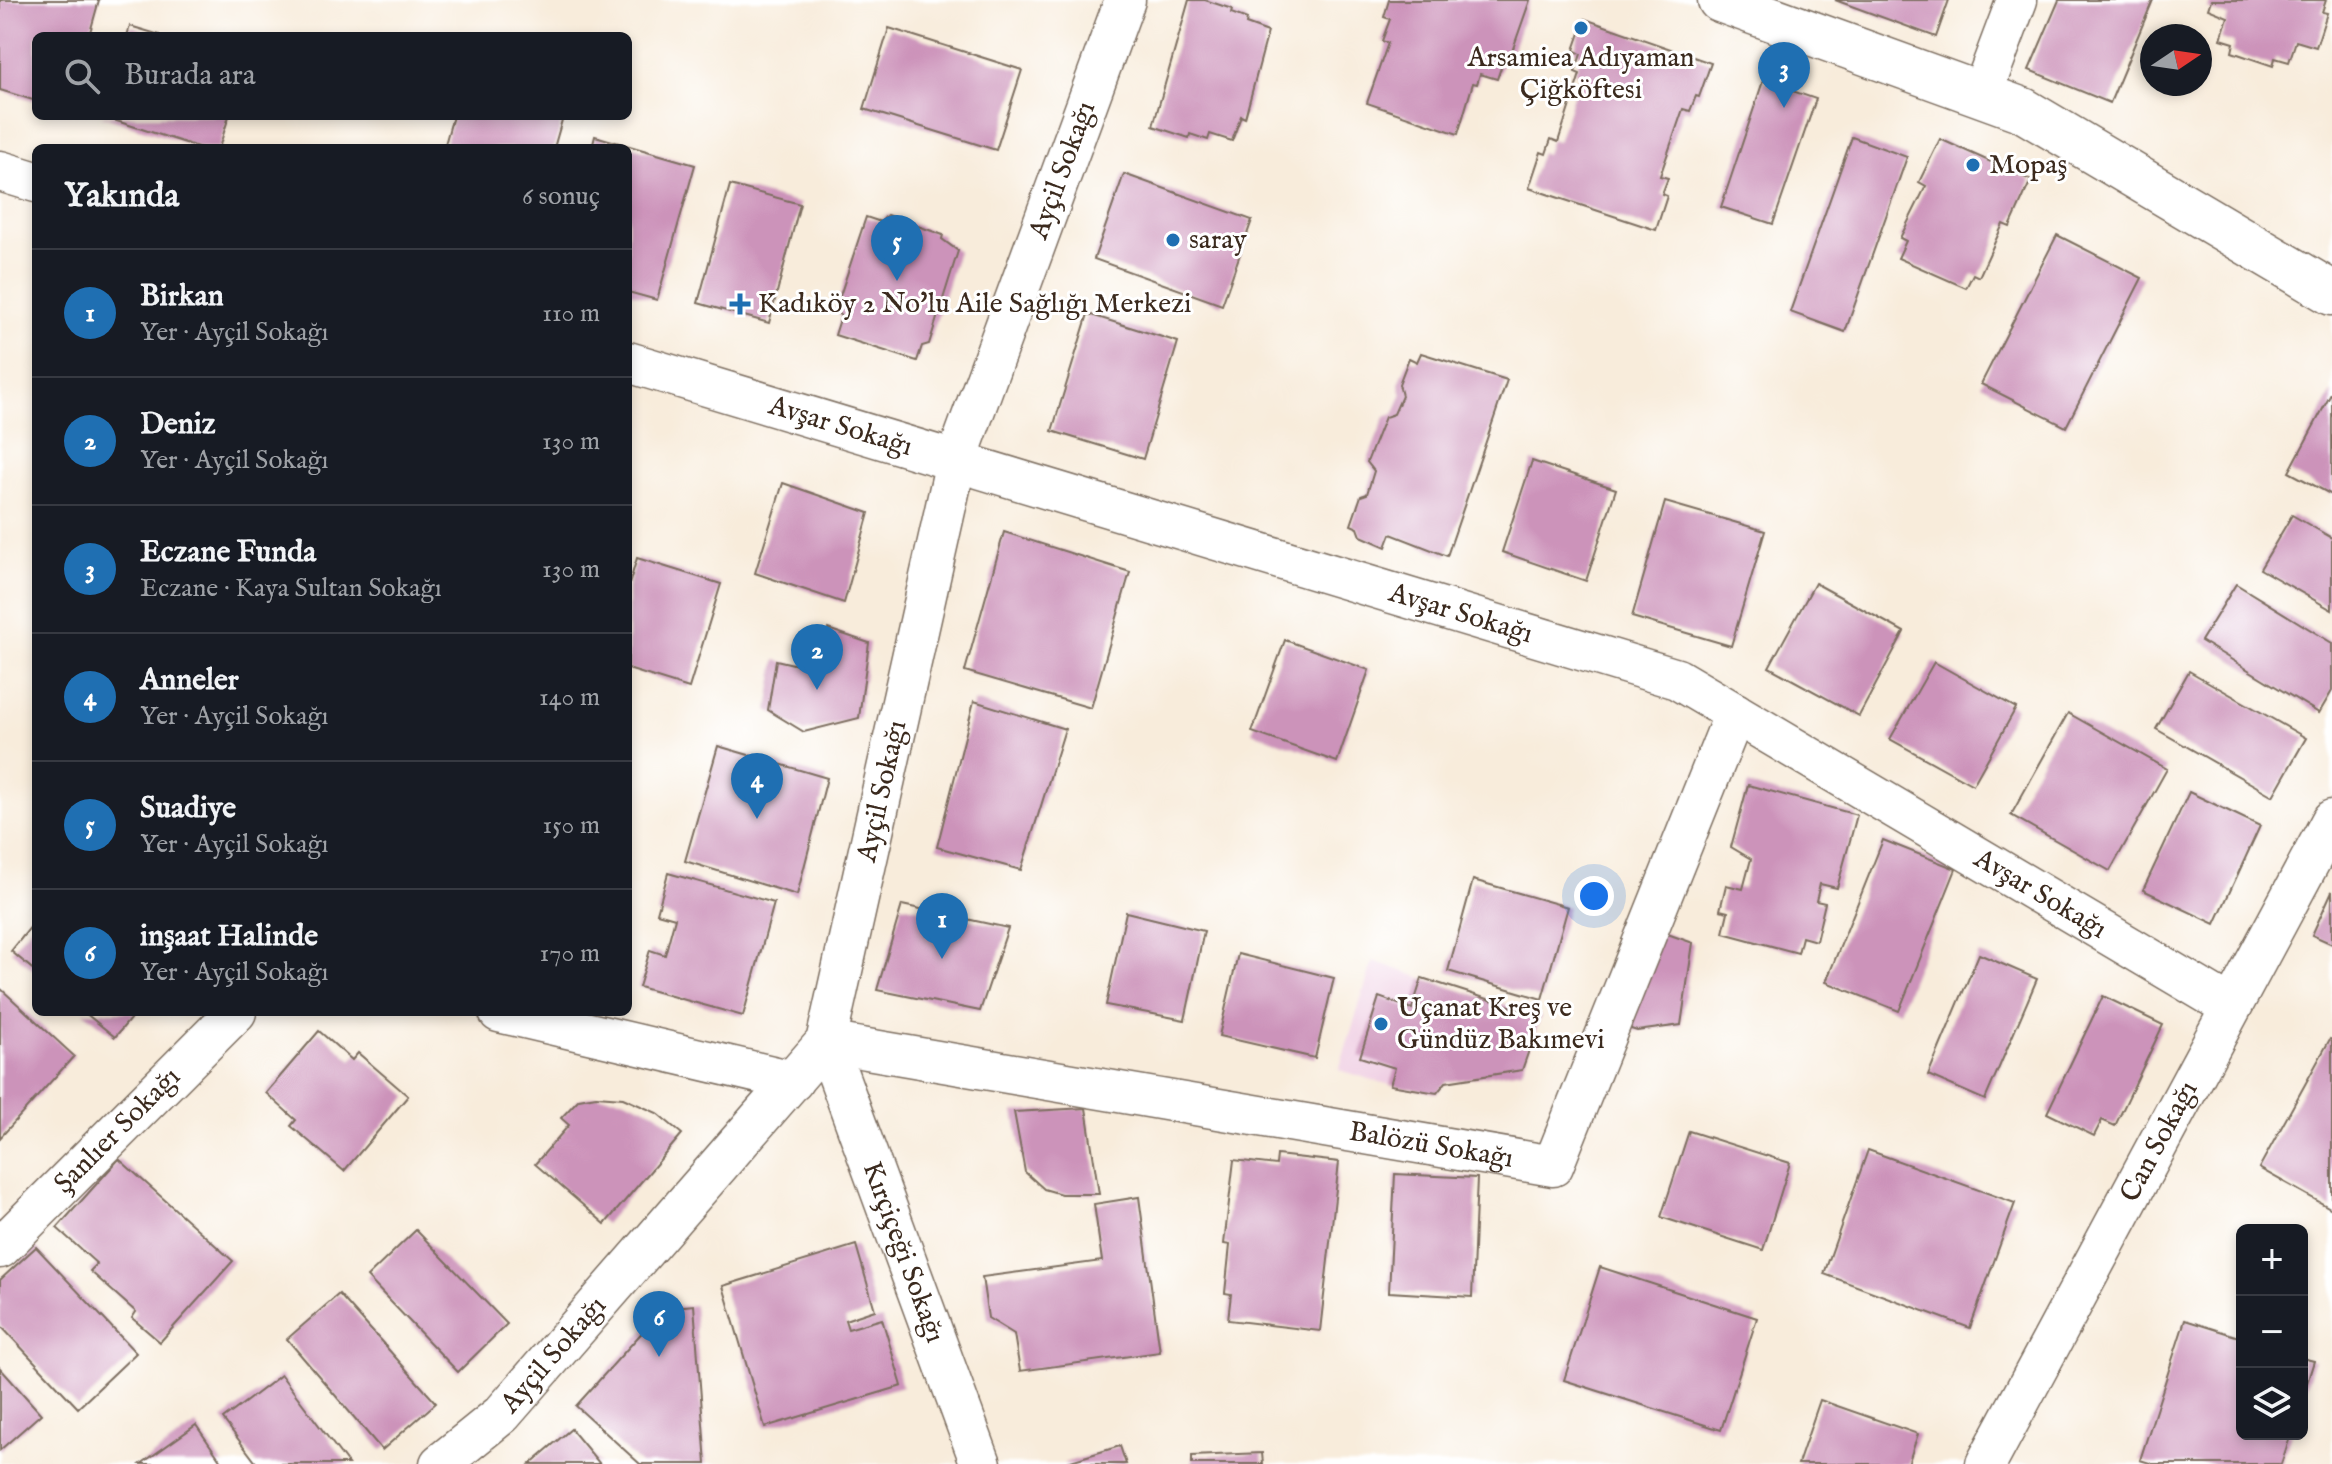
<!DOCTYPE html>
<html lang="tr">
<meta charset="utf-8">
<style>
body{margin:0;font-family:"IM FELL English",serif;background:#242831;color:#f1f3f6}
.controls{position:absolute;right:24px;bottom:24px;display:grid;overflow:hidden;border-radius:12px;box-shadow:0 4px 12px #0003}
.controls button{width:72px;height:72px;display:grid;place-items:center;padding:0;border:0;border-bottom:2px solid #363941;background:#171b24;color:#f1f3f6;font:40px sans-serif}
.compass{position:absolute;left:2140px;top:24px;width:72px;height:72px;border-radius:50%;background:#171b24;box-shadow:0 4px 12px #0003;rotate:77deg}
.you{position:absolute;left:1594px;top:896px;width:28px;height:28px;margin:-20px;border:6px solid #fff;border-radius:50%;background:#1a73e8;box-shadow:0 0 0 12px #1a73e833}
.badge{display:grid;place-items:center;width:52px;height:52px;border-radius:50%;background:#1f6fb2;color:#fff;font-size:26px;font-weight:700}
.pin{position:absolute;translate:-50% -66px;filter:drop-shadow(0 2px 4px #0008)}
.pin::after{content:'';position:absolute;top:42px;width:28px;height:24px;background:inherit;clip-path:polygon(0 0,100% 0,50% 100%)}
.list{margin:0;padding:0;list-style:none}
h2{display:flex;justify-content:space-between;align-items:center;height:104px;margin:0;padding:0 32px;font-size:34px}
h2 small{font-size:26px;font-weight:400;color:#9ea1a6}
.list li{display:grid;grid-template-columns:52px 1fr auto;gap:24px;align-items:center;box-sizing:border-box;height:128px;padding:0 32px;border-top:2px solid #363941}
.list b{display:block;font-size:30px;white-space:nowrap}
.list p{margin:0;font-size:26px;white-space:nowrap;color:#9ea1a6}
.list em{font-size:26px;font-style:normal;color:#9ea1a6}
.icon{flex:none;width:44px;height:44px;fill:none;stroke:currentColor;stroke-width:2;stroke-linecap:round;stroke-linejoin:round}
.map{position:relative;flex:none;width:2332px;height:1464px;overflow:hidden}
.search{position:absolute;background:#171b24;box-shadow:0 4px 12px #0003;left:32px;top:32px;width:600px;height:88px;display:flex;align-items:center;gap:20px;box-sizing:border-box;padding:0 28px;border-radius:12px;color:#9ea1a6;font-size:30px}
.panel{position:absolute;background:#171b24;box-shadow:0 4px 12px #0003;left:32px;top:144px;width:600px;height:872px;border-radius:12px}
.map>svg:first-child{display:block}
.built{fill:#f0d0e4}
.building{fill:#cc93ba}
.lines{fill:none;stroke-linecap:round;stroke-linejoin:round}
.street-casing{stroke:#7d6e60;stroke-width:43}
.secondary-casing{stroke:#7d6e60;stroke-width:47}
.street{stroke:#fff;stroke-width:40}
.secondary{stroke:#fff;stroke-width:44}
.poi-dot{fill:#1f6fb2;stroke:#fff;stroke-width:3}
.labels{text-anchor:middle;dominant-baseline:central;stroke-width:6;stroke-linejoin:round;paint-order:stroke}
.poi-label{font-size:28px;fill:#3b2a1e;stroke:#fff;text-anchor:start}
.street-label{font-size:28px;fill:#3b2a1e;stroke:#fff}
</style>
<div class="map">
<svg width="2332" height="1464" viewBox="0 0 2332 1464">
<rect width="100%" height="100%" fill="#fff"/>
<filter id="ink" filterUnits="userSpaceOnUse"><feTurbulence type="fractalNoise" baseFrequency=".0125" numOctaves="2"/><feDisplacementMap in="SourceGraphic" scale="16" xChannelSelector="R" yChannelSelector="G"/><feConvolveMatrix kernelMatrix="1 2 1 2 8 2 1 2 1" color-interpolation-filters="sRGB"/></filter>
<filter id="wash" filterUnits="userSpaceOnUse"><feTurbulence type="fractalNoise" baseFrequency=".006" numOctaves="4" result="noise"/><feDisplacementMap in="SourceGraphic" scale="32" xChannelSelector="R" yChannelSelector="G"/><feGaussianBlur stdDeviation="1.8" result="paint"/><feColorMatrix in="noise" values="0 0 0 0 0 0 0 0 0 0 0 0 0 0 0 0 0 1.4 0 .05"/><feComposite in="paint" operator="in"/></filter>
<g filter="url(#wash)">
<rect width="100%" height="100%" fill="#f8ecdb"/>
<path class="built" d="M1373 961 1422 978 1390 1085 1339 1070Z"/>
<g id="blocks">
<g class="building">
<path d="M0 0H99L89 36H36V101L0 90Z"/>
<path d="M1189 0H1205L1232 9 1231 13 1247 19 1246 24 1268 32 1245 118 1241 116 1232 141 1210 134 1208 140 1190 134 1189 138 1153 126Z"/>
<path d="M1389 0H1530L1509 60 1504 59 1497 79 1480 74 1477 84 1473 83 1458 134 1367 103 1388 43 1382 41 1390 19 1384 17Z"/>
<path d="M1835 0H1949L1936 37Z"/>
<path d="M2059 0H2153L2110 103 2029 70Z"/>
<path d="M2211 0H2326L2322 12 2327 13 2316 47 2296 41 2289 62 2275 58 2273 66 2232 52 2234 43 2221 39 2228 17 2208 9Z"/>
<path d="M1585 19 1711 63 1699 97 1696 96 1690 111 1683 109 1660 176 1668 178 1662 194 1667 196 1656 230 1529 188 1541 152 1546 154 1551 139 1558 142 1580 74 1575 72 1581 54 1574 50Z"/>
<path d="M130 26 160 35V36H127Z"/>
<path d="M889 28 1022 70 996 150 864 109Z"/>
<path d="M1763 81 1816 99 1773 224 1721 207Z"/>
<path d="M101 116H229L219 148H201Z"/>
<path d="M453 116H547L562 120 554 148H444Z"/>
<path d="M595 136 695 165 657 300 628 292V148H592Z"/>
<path d="M1852 137 1907 157 1845 332 1790 312Z"/>
<path d="M1940 139 2031 180 2010 227 2003 224 1979 277 1973 274 1966 288 1898 258 1906 241 1900 238 1926 186 1919 182Z"/>
<path d="M1124 174 1252 220 1222 305 1094 259Z"/>
<path d="M730 185 800 204 769 323 698 303Z"/>
<path d="M887 215 943 235 942 239 958 251 929 344 922 346 917 361 835 335 841 316 835 311 866 217 881 222Z"/>
<path d="M2057 235 2142 278 2066 427 1981 384Z"/>
<path d="M1088 314 1178 342 1143 459 1052 431Z"/>
<path d="M1421 353 1507 380 1447 556 1391 534 1386 547 1361 536 1358 528 1351 525 1361 496 1367 494 1374 471 1367 462 1385 417 1394 414 1402 396 1399 384 1409 358 1417 362Z"/>
<path d="M2332 392V495L2289 472Z"/>
<path d="M1532 461 1616 489 1586 581 1502 552Z"/>
<path d="M783 483 869 513 844 603 755 573Z"/>
<path d="M1665 502 1765 531 1731 646 1632 617Z"/>
<path d="M2292 515 2332 538V610L2260 569Z"/>
<path d="M1004 532 1130 572 1091 708 965 671Z"/>
<path d="M637 558 721 584 689 688 628 669V588Z"/>
<path d="M1815 583 1904 632 1859 716 1769 667Z"/>
<path d="M2236 584 2332 643V691L2319 713 2201 641Z"/>
<path d="M828 629 869 643 859 718 804 732 768 710 776 660 819 670Z"/>
<path d="M1285 640 1369 670 1337 762 1252 732Z"/>
<path d="M1934 662 2016 708 1973 785 1890 739Z"/>
<path d="M2189 671 2306 738 2273 796 2156 729Z"/>
<path d="M974 701 1065 729 1021 870 937 847Z"/>
<path d="M2068 713 2167 769 2110 871 2011 815Z"/>
<path d="M718 746 827 778 797 895 685 861Z"/>
<path d="M1748 785 1857 815 1837 888 1820 884 1816 901 1825 903 1816 941 1802 937 1798 953 1723 933 1728 912 1720 910 1726 885 1743 889 1751 859 1731 847Z"/>
<path d="M2189 792 2260 826 2215 924 2143 890Z"/>
<path d="M1883 840 1956 869 1899 1011 1826 982Z"/>
<path d="M668 873 774 903 743 1016 639 987 650 950 665 955 675 918 657 913Z"/>
<path d="M1473 880 1568 907 1542 999 1448 971Z"/>
<path d="M2332 891V944L2312 935Z"/>
<path d="M902 905 1008 928 980 1011 877 990Z"/>
<path d="M1126 912 1204 931 1185 1020 1106 1005Z"/>
<path d="M36 920V972L11 951Z"/>
<path d="M1659 931 1693 943 1681 1025 1637 1031 1628 1028Z"/>
<path d="M1238 954 1334 978 1315 1058 1219 1036Z"/>
<path d="M1979 954 2037 979 1985 1100 1928 1075Z"/>
<path d="M1422 978 1541 1016 1522 1070 1446 1082 1437 1093 1390 1085 1395 1068 1360 1057 1379 997 1412 1009Z"/>
<path d="M0 988 74 1056 0 1138Z"/>
<path d="M2103 996 2163 1025 2115 1126 2102 1120 2094 1136 2047 1113Z"/>
<path d="M84 1012H136L115 1037Z"/>
<path d="M319 1031 352 1060 358 1053 408 1096 344 1171 291 1126 296 1120 266 1093Z"/>
<path d="M2330 1039 2332 1040V1209L2259 1168Z"/>
<path d="M596 1096 623 1098 657 1113 682 1134 605 1224 535 1164 569 1125 561 1118 579 1099Z"/>
<path d="M1086 1108 1099 1194H1061L1044 1189 1025 1172 1014 1112Z"/>
<path d="M1689 1131 1790 1163 1763 1250 1661 1217Z"/>
<path d="M1868 1150 2015 1203 1970 1328 1824 1274Z"/>
<path d="M1277 1155 1339 1162 1320 1331 1228 1320 1231 1294 1225 1293 1230 1245 1224 1244 1234 1160 1276 1165Z"/>
<path d="M119 1159 233 1261 160 1342 132 1318 136 1312 90 1271 97 1264 57 1228Z"/>
<path d="M1395 1174 1477 1178 1472 1297 1389 1292Z"/>
<path d="M1139 1197 1160 1352 1020 1371 1014 1334 988 1318 982 1277 1102 1261 1094 1204Z"/>
<path d="M416 1230 507 1324 458 1372 367 1277Z"/>
<path d="M856 1245 875 1310 845 1320 848 1329 882 1319 902 1386 765 1427 723 1286Z"/>
<path d="M36 1247 136 1353 78 1408 0 1325V1280Z"/>
<path d="M1600 1267 1757 1318 1721 1430 1564 1380Z"/>
<path d="M339 1294 436 1403 382 1450 287 1339Z"/>
<path d="M694 1305 706 1464H640L576 1406 664 1308Z"/>
<path d="M2185 1320 2242 1338V1434H2291L2281 1464H2153L2140 1460Z"/>
<path d="M2302 1358 2314 1361 2303 1396H2302Z"/>
<path d="M0 1368 41 1414 0 1450Z"/>
<path d="M281 1375 348 1464H257L223 1419Z"/>
<path d="M1820 1400 1918 1434 1908 1464H1798Z"/>
<path d="M196 1425 223 1464H141Z"/>
<path d="M571 1429 600 1464H530Z"/>
<path d="M1120 1446 1126 1464H1064V1463Z"/>
<path d="M1262 1453 1263 1464H1192V1456Z"/>
</g>
</g>
</g>
<g filter="url(#ink)">
<use href="#blocks" fill-opacity="0" stroke="#7d6e60" stroke-width="2"/>
<g class="lines">
<defs>
<g id="street">
<path d="M1982 93 2017 0"/>
<path d="M0 171 36 182"/>
<path id="s1" d="M628 362 1677 679 2231 1007"/>
<path d="M499 1012 793 1081"/>
<path id="s2" d="M826 1042 1553 1166 1735 713"/>
<path id="s3" d="M826 1042 981 1464"/>
<path id="s4" d="M0 1248 236 1012"/>
<path id="s5" d="M440 1464 502 1414 826 1042 956 461 1125 0"/>
<path id="s6" d="M1986 1464 2332 820"/>
</g>
<path id="secondary" d="M1720 0 2023 110 2332 293"/>
</defs>
<use href="#street" class="street-casing"/>
<use href="#secondary" class="secondary-casing"/>
<use href="#street" class="street"/>
<use href="#secondary" class="secondary"/>
</g>
</g>
<g class="poi-dot">
<circle cx="1581" cy="28" r="8"/>
<circle cx="1973" cy="165" r="8"/>
<circle cx="1173" cy="240" r="8"/>
<path d="M736 292h8v8h8v8h-8v8h-8v-8h-8v-8h8z"/>
<circle cx="1381" cy="1024" r="8"/>
</g>
<g class="labels">
<g class="poi-label">
<text x="1581" y="58" text-anchor="middle">Arsamiea Adıyaman<tspan x="1581" dy="32">Çiğköftesi</tspan></text>
<text x="1989" y="165">Mopaş</text>
<text x="1189" y="240">saray</text>
<text x="758" y="304">Kadıköy 2 No'lu Aile Sağlığı Merkezi</text>
<text x="1397" y="1008">Uçanat Kreş ve<tspan x="1397" dy="32">Gündüz Bakımevi</tspan></text>
</g>
<g class="street-label">
<text stroke="none"><textPath href="#s5" startOffset="1478">Ayçil Sokağı</textPath></text>
<text stroke="none"><textPath href="#s1" startOffset="222">Avşar Sokağı</textPath></text>
<text stroke="none"><textPath href="#s1" startOffset="870">Avşar Sokağı</textPath></text>
<text stroke="none"><textPath href="#s5" startOffset="830">Ayçil Sokağı</textPath></text>
<text stroke="none"><textPath href="#s1" startOffset="1518">Avşar Sokağı</textPath></text>
<text stroke="none"><textPath href="#s4" startOffset="166">Şanlıer Sokağı</textPath></text>
<text stroke="none"><textPath href="#s6" startOffset="366">Can Sokağı</textPath></text>
<text stroke="none"><textPath href="#s2" startOffset="614">Balözü Sokağı</textPath></text>
<text stroke="none"><textPath href="#s3" startOffset="224">Kırçiçeği Sokağı</textPath></text>
<text stroke="none"><textPath href="#s5" startOffset="158">Ayçil Sokağı</textPath></text>
</g>
</g>
</svg>
<div class="controls">
<button>+</button>
<button>−</button>
<button><svg class="icon" aria-label="layers" viewBox="0 0 24 24"><path d="M12 4l9 5-9 5-9-5zM3 14l9 5 9-5"/></svg></button>
</div>
<svg class="compass" viewBox="-18 -18 36 36"><path d="M0-13l5 13h-10z" fill="#e53935"/><path d="M0 13l5-13h-10z" fill="#9ea1a6"/></svg>
<div class="you"></div>
<div class="pin badge" style="left:942px;top:959px">1</div>
<div class="pin badge" style="left:817px;top:690px">2</div>
<div class="pin badge" style="left:1784px;top:108px">3</div>
<div class="pin badge" style="left:757px;top:819px">4</div>
<div class="pin badge" style="left:897px;top:281px">5</div>
<div class="pin badge" style="left:659px;top:1357px">6</div>
<div class="search"><svg class="icon" aria-label="search" viewBox="0 0 24 24"><circle cx="10" cy="10" r="6"/><path d="M15 15l6 6"/></svg>Burada ara</div>
<section class="panel">
<h2>Yakında<small>6 sonuç</small></h2>
<ul class="list">
<li><span class="badge">1</span><div><b>Birkan</b><p>Yer · Ayçil Sokağı</p></div><em>110 m</em></li>
<li><span class="badge">2</span><div><b>Deniz</b><p>Yer · Ayçil Sokağı</p></div><em>130 m</em></li>
<li><span class="badge">3</span><div><b>Eczane Funda</b><p>Eczane · Kaya Sultan Sokağı</p></div><em>130 m</em></li>
<li><span class="badge">4</span><div><b>Anneler</b><p>Yer · Ayçil Sokağı</p></div><em>140 m</em></li>
<li><span class="badge">5</span><div><b>Suadiye</b><p>Yer · Ayçil Sokağı</p></div><em>150 m</em></li>
<li><span class="badge">6</span><div><b>inşaat Halinde</b><p>Yer · Ayçil Sokağı</p></div><em>170 m</em></li>
</ul>
</section>
</div>
